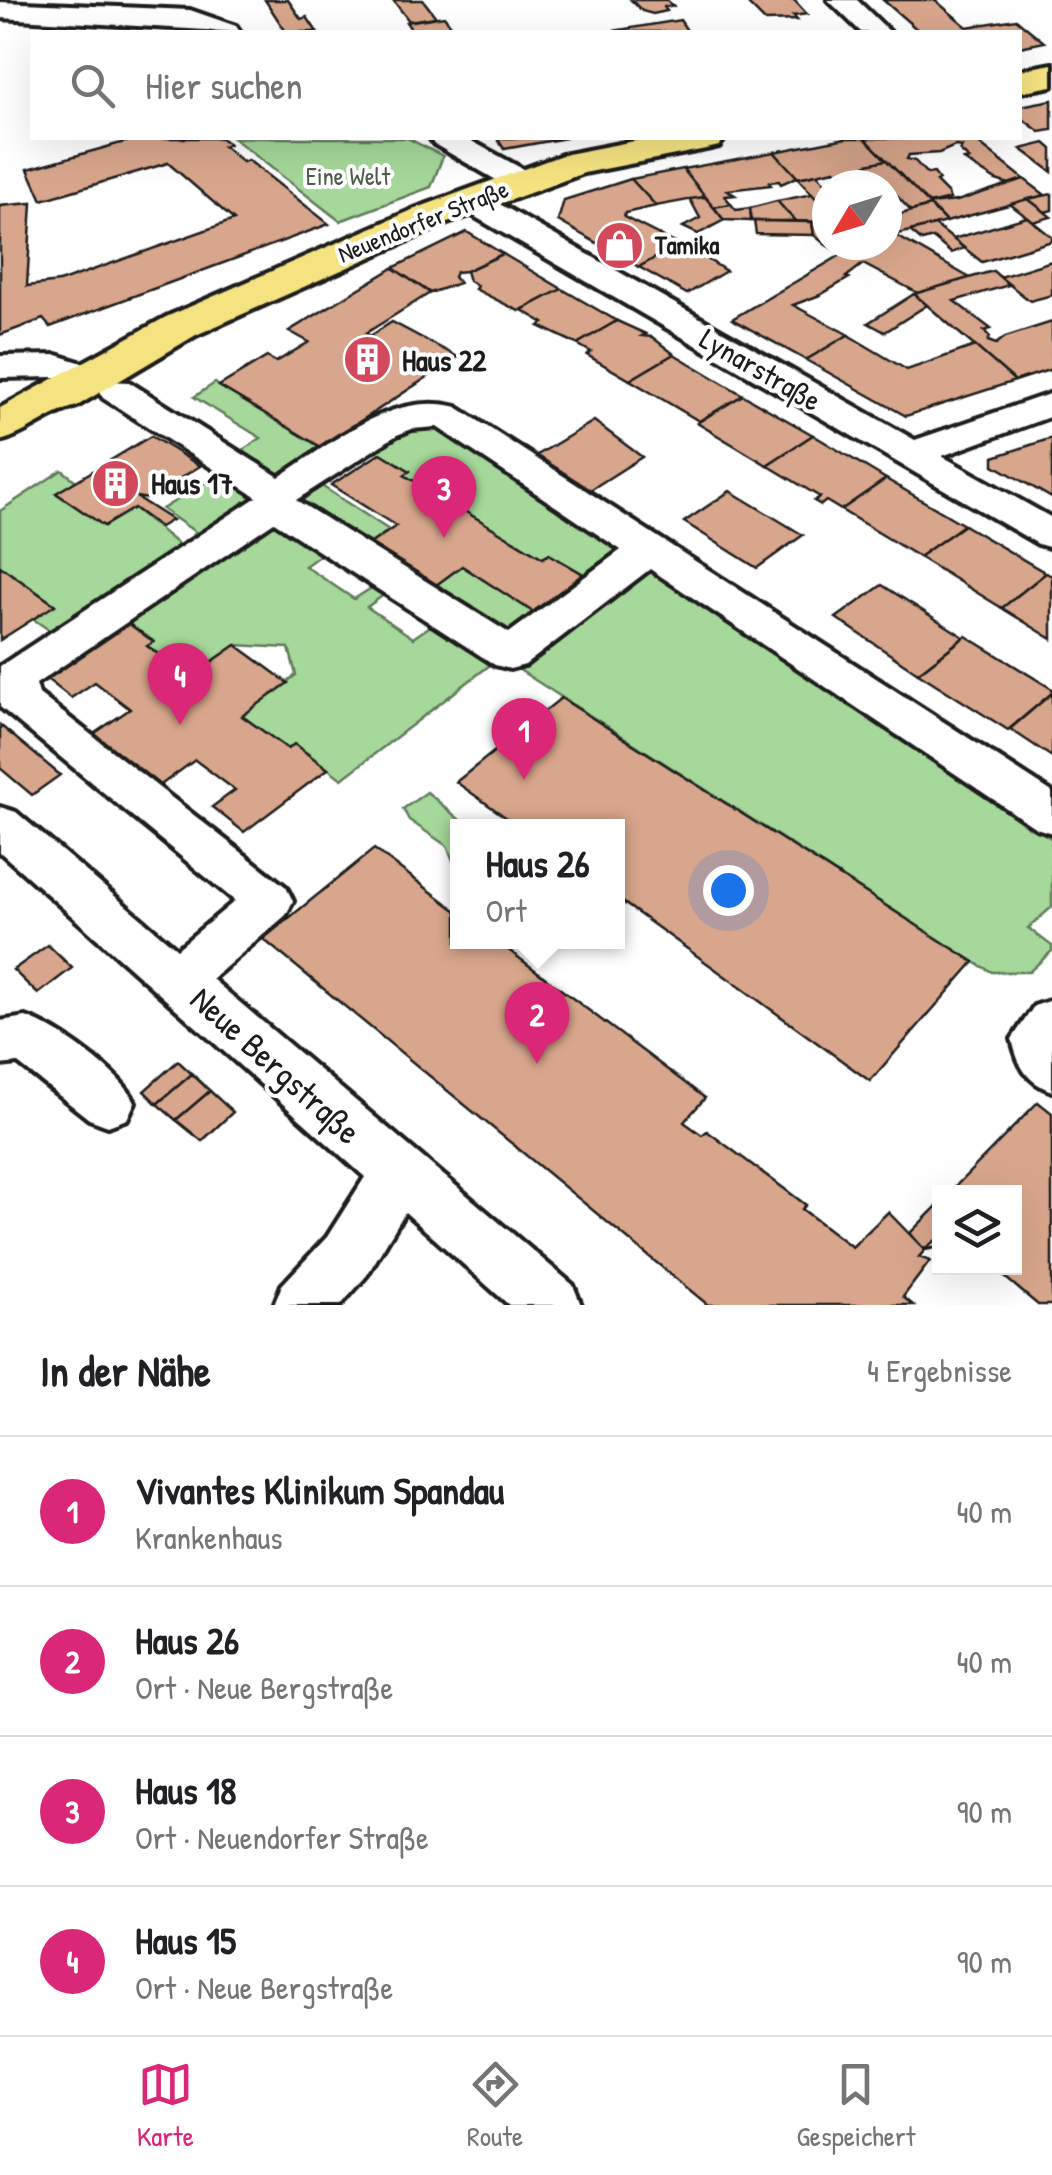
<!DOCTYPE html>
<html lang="de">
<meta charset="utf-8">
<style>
body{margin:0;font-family:"Patrick Hand",sans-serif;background:#f2f2f2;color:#202124}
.controls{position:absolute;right:30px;bottom:30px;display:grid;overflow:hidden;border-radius:0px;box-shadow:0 10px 40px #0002}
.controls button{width:90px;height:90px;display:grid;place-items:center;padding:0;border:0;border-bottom:2px solid #e0e0e0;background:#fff;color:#202124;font:50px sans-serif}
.compass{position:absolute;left:812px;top:170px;width:90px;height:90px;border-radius:50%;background:#fff;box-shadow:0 10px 40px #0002;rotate:232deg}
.you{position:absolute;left:728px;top:890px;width:35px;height:35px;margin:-25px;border:8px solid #fff;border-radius:50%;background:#1a73e8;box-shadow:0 0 0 15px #1a73e833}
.badge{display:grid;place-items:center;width:65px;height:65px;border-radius:50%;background:#db2777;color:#fff;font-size:32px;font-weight:700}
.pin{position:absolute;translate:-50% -82px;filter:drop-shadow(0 2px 5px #0008)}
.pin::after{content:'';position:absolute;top:52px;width:35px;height:30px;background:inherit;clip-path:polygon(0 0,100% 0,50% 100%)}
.popup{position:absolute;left:450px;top:819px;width:175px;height:130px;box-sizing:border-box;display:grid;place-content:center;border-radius:0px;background:#fff;filter:drop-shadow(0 2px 8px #0005);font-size:32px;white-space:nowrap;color:#757577}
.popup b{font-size:38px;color:#202124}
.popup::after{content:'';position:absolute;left:50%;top:100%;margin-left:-20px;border:20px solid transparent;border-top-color:#fff}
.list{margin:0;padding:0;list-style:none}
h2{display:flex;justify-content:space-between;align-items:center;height:130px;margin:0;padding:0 40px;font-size:42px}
h2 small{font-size:32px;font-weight:400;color:#757577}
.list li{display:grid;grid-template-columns:65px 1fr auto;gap:30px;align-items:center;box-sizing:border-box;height:150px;padding:0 40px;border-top:2px solid #e0e0e0}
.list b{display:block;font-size:38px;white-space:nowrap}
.list p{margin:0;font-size:32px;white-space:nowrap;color:#757577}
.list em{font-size:32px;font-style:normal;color:#757577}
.icon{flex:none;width:55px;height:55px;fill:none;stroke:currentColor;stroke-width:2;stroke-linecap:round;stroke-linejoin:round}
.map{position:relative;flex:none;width:1052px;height:1305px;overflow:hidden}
.search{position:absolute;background:#fff;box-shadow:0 10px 40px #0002;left:30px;right:30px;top:30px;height:110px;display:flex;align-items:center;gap:25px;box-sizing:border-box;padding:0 35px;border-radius:0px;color:#757577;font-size:38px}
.sheet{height:730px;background:#fff}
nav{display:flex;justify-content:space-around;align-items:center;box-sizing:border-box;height:140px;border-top:2px solid #e0e0e0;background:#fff;font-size:28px;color:#757577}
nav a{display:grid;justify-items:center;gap:5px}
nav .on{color:#db2777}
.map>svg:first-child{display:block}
.green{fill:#a5d89a;stroke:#607a5b;stroke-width:2.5}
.building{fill:#d8a68c;stroke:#1c1c1c;stroke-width:2.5}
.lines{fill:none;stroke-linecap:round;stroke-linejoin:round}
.minor-casing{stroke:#1c1c1c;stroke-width:8}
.major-casing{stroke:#1c1c1c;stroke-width:8}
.minor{fill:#fff;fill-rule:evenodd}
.major{fill:#f5e382;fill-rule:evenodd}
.labels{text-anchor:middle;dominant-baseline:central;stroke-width:8;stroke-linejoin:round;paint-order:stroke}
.far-park-label{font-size:25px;fill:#4c5e48;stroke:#fff}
.far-street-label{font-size:25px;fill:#1c1c1c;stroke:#fff}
.far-poi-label{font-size:25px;font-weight:bold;fill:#1c1c1c;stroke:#fff;text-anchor:start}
.poi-label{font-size:30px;font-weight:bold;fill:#1c1c1c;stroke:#fff;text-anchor:start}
.street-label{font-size:30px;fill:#1c1c1c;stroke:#fff}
.near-street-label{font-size:35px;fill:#1c1c1c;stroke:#fff}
</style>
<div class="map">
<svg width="1052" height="1305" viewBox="0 0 1052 1305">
<rect width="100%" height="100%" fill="#fff"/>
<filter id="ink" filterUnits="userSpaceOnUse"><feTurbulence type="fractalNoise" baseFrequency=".01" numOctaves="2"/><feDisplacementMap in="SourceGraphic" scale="20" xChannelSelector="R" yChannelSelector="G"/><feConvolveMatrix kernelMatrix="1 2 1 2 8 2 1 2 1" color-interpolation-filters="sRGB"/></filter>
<g filter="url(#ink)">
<g class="green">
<path d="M233 138H407L443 156 431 187 340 221Z"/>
<path d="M215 383 219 386 327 451C286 477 279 481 235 455L261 438 194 397Z"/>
<path d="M430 426 443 430 624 551 581 593 568 585 582 573 549 554 543 558 404 475 409 470 372 449 411 428Z"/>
<path d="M62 470 76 481 57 494 104 526 134 508 181 547 58 636 33 619 54 604 0 566V511Z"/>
<path d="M226 470 247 482 251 505 201 536 162 509Z"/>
<path d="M320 485 389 530 367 546 354 538V533L302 501Z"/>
<path d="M279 520 330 548 305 566 354 599 381 582 392 589 367 607 413 638 439 620 499 658 342 779 295 744 288 749 242 716 296 675 289 648 236 645 190 677 147 646 153 641 125 621 256 527Z"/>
<path d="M640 563 666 567 866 698 882 724 1052 839V907L1028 928 1052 946V951L1029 972H992L974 962 513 666Z"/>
<path d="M462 566 532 610 540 607 547 611 510 639 432 588Z"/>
<path d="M427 792 467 826H457V870L447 846 409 820 403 809Z"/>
</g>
<g class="building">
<path d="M265 0H288L301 19 307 17 317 32H286Z"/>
<path d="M393 0H423L436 17 409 21Z"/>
<path d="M631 0H667L673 6 664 7 667 11 653 14 642 11Z"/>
<path d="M744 0H794L807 14 793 16 797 20 765 21Z"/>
<path d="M883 0H935L967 27 1016 19 1044 42 1020 47V32H920Z"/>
<path d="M444 16 456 32H413L406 22Z"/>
<path d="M680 20 688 32H696H607Z"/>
<path d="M1052 100V130L1040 132 1020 117V106Z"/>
<path d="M139 138H221L229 144 223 146 243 162 248 160 329 224 50 327 43 319 0 335V206L32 203 27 286 59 282 234 220 168 163 42 200 28 169Z"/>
<path d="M497 138H566L504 149Z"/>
<path d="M846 138H865L886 160 838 174 835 170 798 178 774 152Z"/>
<path d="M865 138H972L1024 179 1009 184 996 180 964 160 969 159 960 151 962 147 955 146 939 153 909 155 907 159 915 161 927 174 934 173 939 180 936 182 948 194 950 199 929 204Z"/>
<path d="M1045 143 1052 149V172L1021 149Z"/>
<path d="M774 152 797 177 781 184 779 181 769 182 771 185 727 190 735 195 725 196 731 204 714 207 683 169Z"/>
<path d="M886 160 929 204 930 206 911 211 867 164Z"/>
<path d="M683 169 705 197 656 206 631 179Z"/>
<path d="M817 174 827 185V211L798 178Z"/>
<path d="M631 179 656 206 625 213 624 217 679 245 639 267 558 221 564 200Z"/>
<path d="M1024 179 1045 195 946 222 929 204 957 201Z"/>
<path d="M812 194 827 211V222L795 221 777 201Z"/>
<path d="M1052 194V210L1045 212 1028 199Z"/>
<path d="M705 197 724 220 698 234 683 227 700 218 690 199Z"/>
<path d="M1028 199 1045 212 1051 217 1033 222 1010 204Z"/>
<path d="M777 201 795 221H751L750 208Z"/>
<path d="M731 204 736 210 750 208 751 221 724 220 714 207Z"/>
<path d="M930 206 946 222 887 237V218Z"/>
<path d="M1027 217 1052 237V241L982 262 953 239Z"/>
<path d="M754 221 812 222 814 235 756 234Z"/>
<path d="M812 222H827V245H858L843 254 826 245 814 235Z"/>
<path d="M935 225 953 239 964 248 951 253 933 238 922 241 910 231Z"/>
<path d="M467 232 503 254 466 271 456 272 454 277 459 283 430 293 393 268Z"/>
<path d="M895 235 970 278 918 293 863 264 846 277 849 278 820 295 793 305 849 335 806 360 732 319 858 245H887V237Z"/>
<path d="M678 245 704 257 726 271 687 294 639 267Z"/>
<path d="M503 254 562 289 519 311 475 289 477 286 469 281 466 271Z"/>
<path d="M1052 261V295L1030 301 1000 277Z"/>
<path d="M393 268 430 293 366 333 370 336 392 322 458 357 321 447 219 386 267 357 276 362 309 342 289 331Z"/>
<path d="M993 271 1009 285 954 301 991 329 984 331 990 337 988 341 996 344 1005 337 1052 322V369L1015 381 914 294Z"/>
<path d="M562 289 617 321 577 344 539 326 544 323 522 310Z"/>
<path d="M914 294 927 305 885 332 868 323Z"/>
<path d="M617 321 646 334 642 336 652 337 674 354 630 380 587 355 591 352 577 344Z"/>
<path d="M848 335 907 370 975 346 1015 381 906 416 806 360Z"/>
<path d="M674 354 743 395 699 421 630 380Z"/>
<path d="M743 395 813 435 767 465 697 423Z"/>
<path d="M594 421 642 457 587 492 534 457Z"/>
<path d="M813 435 886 479 841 510 826 501 821 505 814 501 820 497 767 465Z"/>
<path d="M151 436 200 466 171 484 164 480 154 486 158 492 148 499 136 497 172 520 160 527 134 508 104 526 56 493Z"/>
<path d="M1052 438V498L994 465V457Z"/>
<path d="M381 453 410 471 404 475 543 558 549 554 583 574 533 612 462 566 432 588 367 546 396 526 331 485Z"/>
<path d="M886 479 964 525 919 557 841 510Z"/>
<path d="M730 491 803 535 757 568 684 522Z"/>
<path d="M964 525 1046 573 1002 608 919 557Z"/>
<path d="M0 566 55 605 0 640Z"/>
<path d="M1046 573 1052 576V639L1002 608Z"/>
<path d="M882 585 964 637 918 673 836 618Z"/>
<path d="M125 621 154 642 147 646 190 677 236 645 288 683 242 716 288 749 294 744 328 769 244 832 212 807 235 790 195 760 158 787 92 735 130 709 95 682 71 698 43 676Z"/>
<path d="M966 636 1052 689V693L1008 730 918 673Z"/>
<path d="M1052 693V757L1010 729Z"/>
<path d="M561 698 974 962 870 1081 617 898V826H518L456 782Z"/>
<path d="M0 725 60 775 32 795 0 768Z"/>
<path d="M374 849 457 911V942H498L705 1098 684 1122 702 1135 707 1131 806 1205 802 1209 852 1247 888 1212 924 1249 940 1247 925 1250 919 1257 930 1261 903 1297 913 1305H708L263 939Z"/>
<path d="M48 945 72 968 38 994 13 970Z"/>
<path d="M178 1061 192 1074 157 1104 144 1091Z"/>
<path d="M192 1074 210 1091 176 1120 157 1104Z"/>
<path d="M210 1091 233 1112 202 1141 176 1120Z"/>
<path d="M1038 1102 1052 1113V1305H1038L994 1268H1014V1192H950Z"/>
<path d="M940 1203V1237L924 1249 910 1233Z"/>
</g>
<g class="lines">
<defs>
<g id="minor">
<path d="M828 0H857L890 32H861Z"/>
<path d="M0 2 190 10 236 26 240 32 0 18Z"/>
<path d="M430 138H466L532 174 537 181 532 188H510L434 144Z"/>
<path d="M471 192 482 194 915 440 1052 393V416L942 456 1052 518V548L1038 544 460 208 455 201 460 194Z"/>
<path d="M57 355 105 370 108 381 129 382 279 477C331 444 391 390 457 407L1052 792V833L1036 828 650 569 525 665 510 669 495 665 274 522 36 684 39 694 286 887 293 901 286 915 212 979 573 1285 581 1305H509L405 1212 367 1275 341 1305H274L282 1285 327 1237 365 1177 0 852V807L16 812 177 949 235 901 0 707V666L257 497 103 398 98 390 100 387 92 389 54 377 0 378V356ZM437 427 621 550 509 633 296 500 397 435 412 429Z"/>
<path d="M1052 1000V1091C1026 1082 1018 1065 1012 1039L1034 1006Z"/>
<path d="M26 1017C58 1028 121 1072 135 1102L127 1119 108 1126 89 1119 18 1063 0 1065V1021Z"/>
</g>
<g id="major">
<path d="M1052 64V86L1020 92V70Z"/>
<path d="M650 138H725L719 146 706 149 584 173 445 224 196 335 77 406C49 413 28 434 0 441V408L166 317 417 208 562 155Z"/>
</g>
</defs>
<use href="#minor" class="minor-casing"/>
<use href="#major" class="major-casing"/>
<use href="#minor" class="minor"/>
<use href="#major" class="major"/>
</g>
</g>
<defs>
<symbol id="shop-disc" viewBox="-11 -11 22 22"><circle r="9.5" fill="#d1495b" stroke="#fff"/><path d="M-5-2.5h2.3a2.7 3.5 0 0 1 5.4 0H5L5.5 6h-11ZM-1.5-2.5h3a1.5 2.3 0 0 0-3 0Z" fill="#fff"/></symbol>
<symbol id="building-disc" viewBox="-11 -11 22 22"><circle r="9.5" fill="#d1495b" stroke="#fff"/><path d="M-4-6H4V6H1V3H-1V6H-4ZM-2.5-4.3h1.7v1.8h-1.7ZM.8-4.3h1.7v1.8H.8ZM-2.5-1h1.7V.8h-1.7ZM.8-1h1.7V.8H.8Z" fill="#fff"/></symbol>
</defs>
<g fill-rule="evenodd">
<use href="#shop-disc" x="592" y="218" width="55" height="55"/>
<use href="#building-disc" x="340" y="332" width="55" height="55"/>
<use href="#building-disc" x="88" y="456" width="55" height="55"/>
</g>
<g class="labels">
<g class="far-park-label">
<text x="348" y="176">Eine Welt</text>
</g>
<g class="far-street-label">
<text transform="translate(423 221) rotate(-22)">Neuendorfer Straße</text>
</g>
<g class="far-poi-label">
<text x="655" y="245">Tamika</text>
</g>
<g class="poi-label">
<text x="402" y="360">Haus 22</text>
<text x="151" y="483">Haus 17</text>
</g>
<g class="street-label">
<text transform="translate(761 369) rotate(30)">Lynarstraße</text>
</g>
<g class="near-street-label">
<text transform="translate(276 1065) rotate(42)">Neue Bergstraße</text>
</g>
</g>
</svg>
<div class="controls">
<button><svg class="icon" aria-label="layers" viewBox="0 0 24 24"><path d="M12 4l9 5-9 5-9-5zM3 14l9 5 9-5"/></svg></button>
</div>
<svg class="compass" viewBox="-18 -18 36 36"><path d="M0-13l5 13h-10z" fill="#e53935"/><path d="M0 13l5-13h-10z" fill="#757577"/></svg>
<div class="you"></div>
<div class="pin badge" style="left:524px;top:780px">1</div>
<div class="pin badge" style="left:537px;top:1064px">2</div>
<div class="popup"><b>Haus 26</b>Ort</div>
<div class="pin badge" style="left:444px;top:538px">3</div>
<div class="pin badge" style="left:180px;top:725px">4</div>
<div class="search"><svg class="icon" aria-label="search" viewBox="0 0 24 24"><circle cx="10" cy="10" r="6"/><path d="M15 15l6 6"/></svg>Hier suchen</div>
</div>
<section class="sheet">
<h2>In der Nähe<small>4 Ergebnisse</small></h2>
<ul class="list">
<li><span class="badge">1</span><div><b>Vivantes Klinikum Spandau</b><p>Krankenhaus</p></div><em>40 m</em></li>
<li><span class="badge">2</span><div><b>Haus 26</b><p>Ort · Neue Bergstraße</p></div><em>40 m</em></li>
<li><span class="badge">3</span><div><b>Haus 18</b><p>Ort · Neuendorfer Straße</p></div><em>90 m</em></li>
<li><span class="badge">4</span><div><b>Haus 15</b><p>Ort · Neue Bergstraße</p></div><em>90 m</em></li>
</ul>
</section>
<nav>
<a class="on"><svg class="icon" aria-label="map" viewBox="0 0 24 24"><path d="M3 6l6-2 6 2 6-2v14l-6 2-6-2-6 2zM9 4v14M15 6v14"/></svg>Karte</a>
<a><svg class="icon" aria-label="directions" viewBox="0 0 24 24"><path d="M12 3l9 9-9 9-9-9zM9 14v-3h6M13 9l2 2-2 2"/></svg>Route</a>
<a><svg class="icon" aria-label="saved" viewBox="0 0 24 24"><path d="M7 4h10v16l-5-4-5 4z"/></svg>Gespeichert</a>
</nav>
